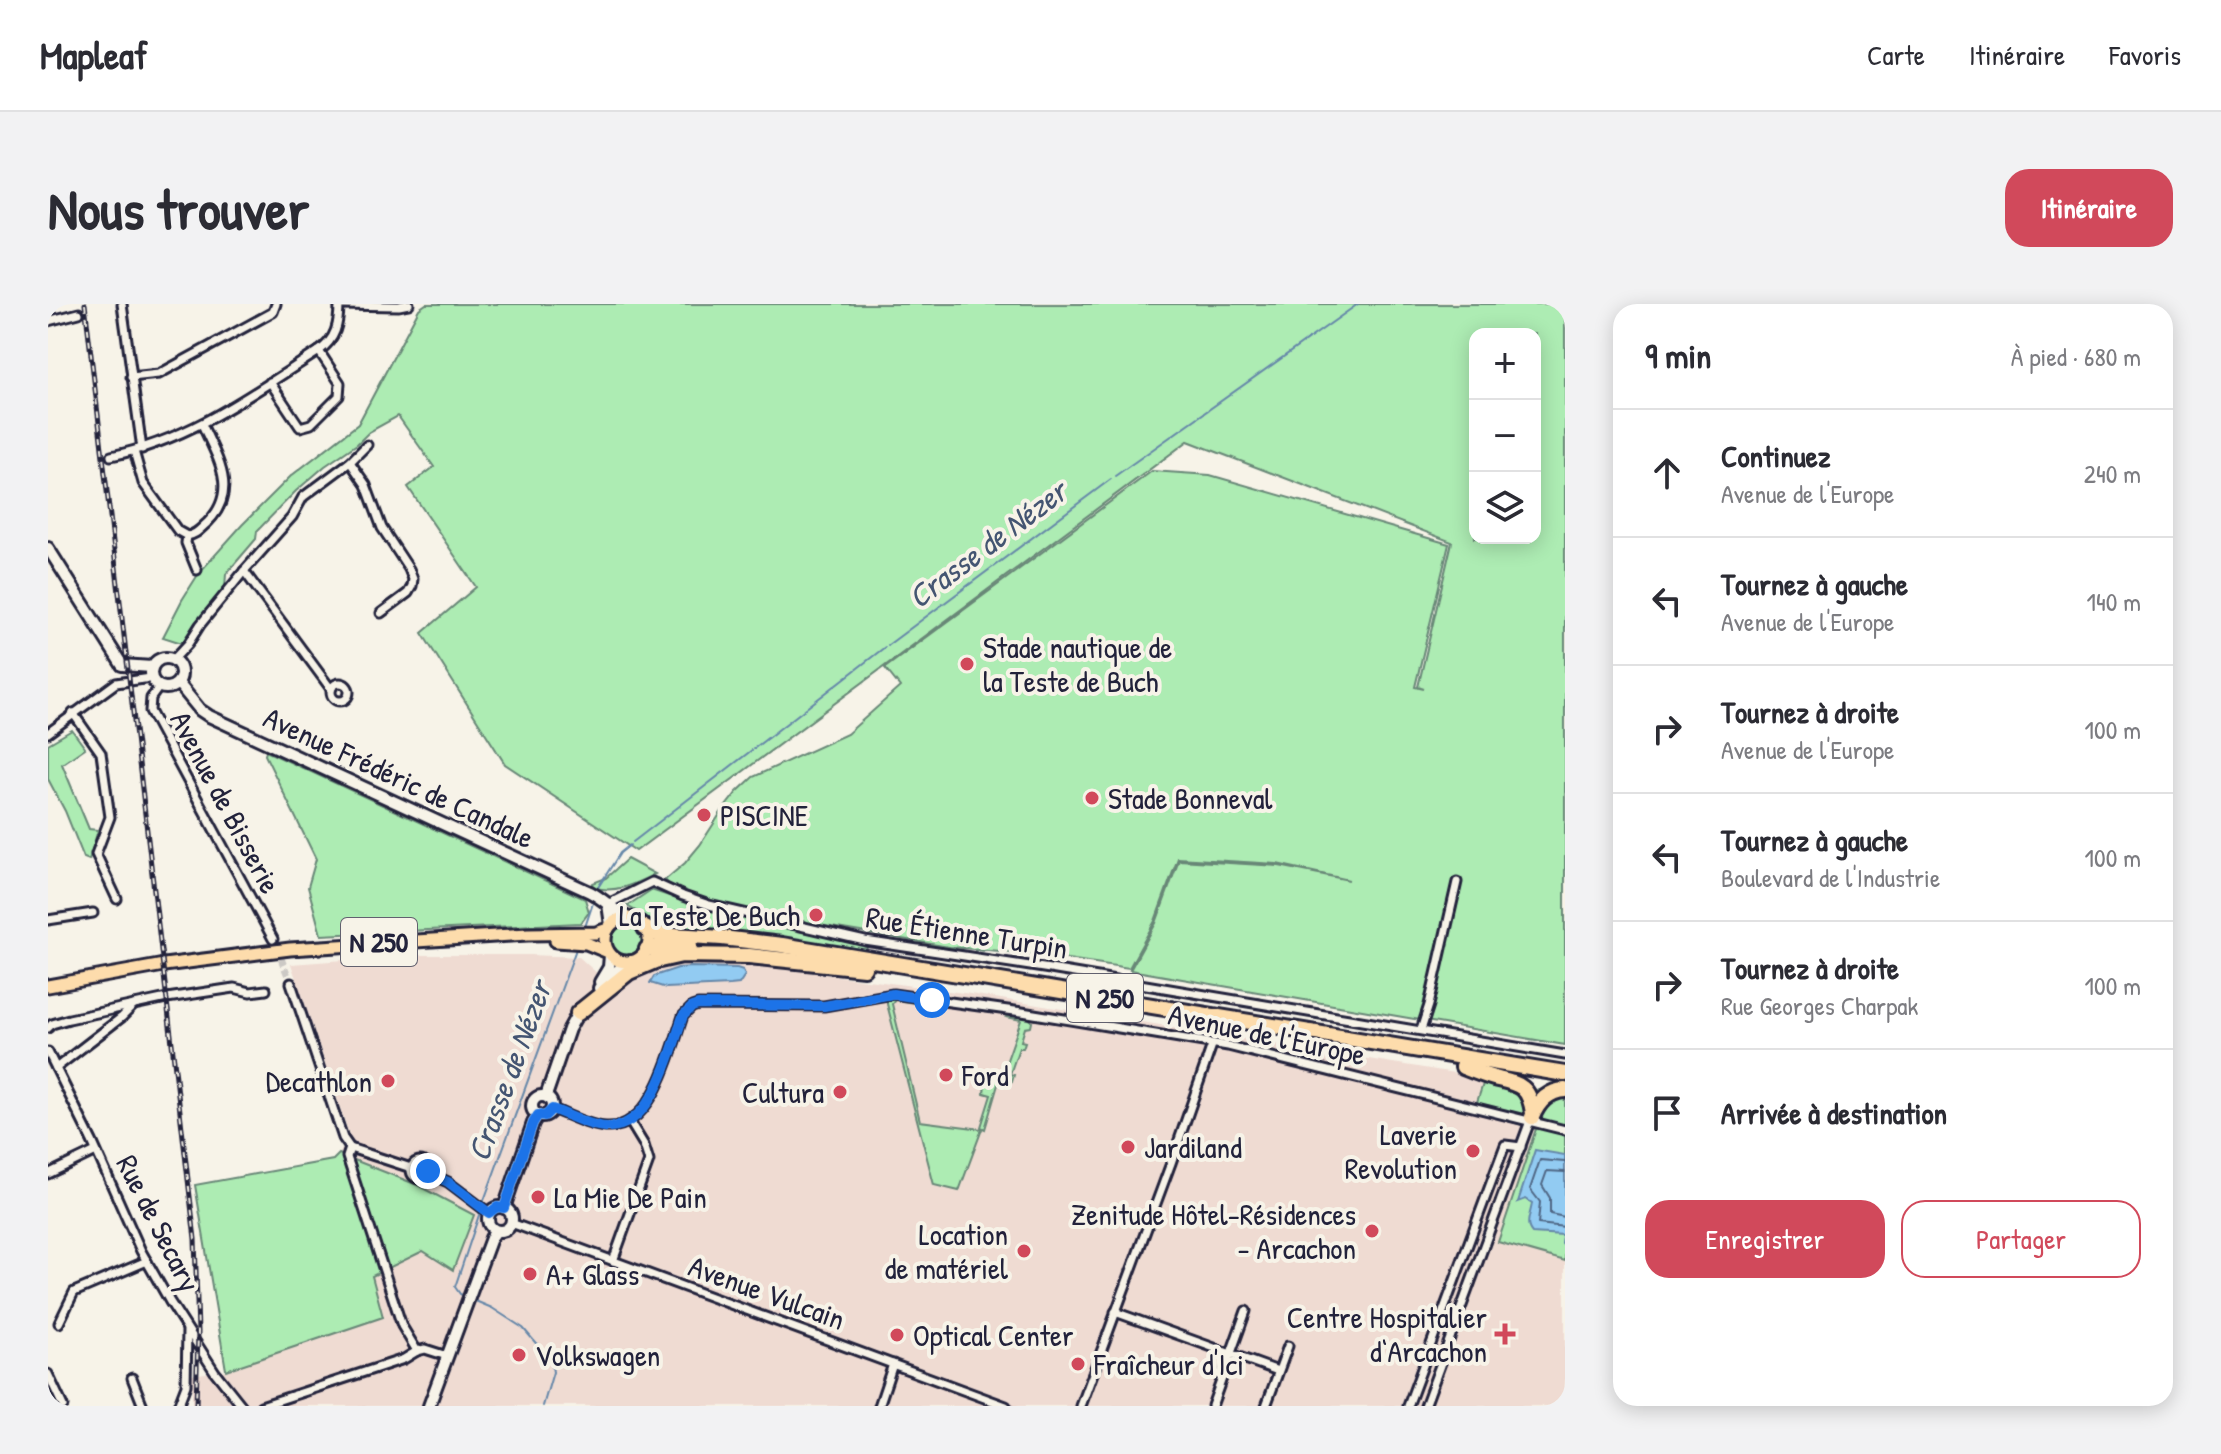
<!DOCTYPE html>
<html lang="fr">
<meta charset="utf-8">
<style>
body{margin:0;font-family:"Patrick Hand",sans-serif;background:#f2f2f3;color:#2b2b33}
.controls{position:absolute;right:24px;top:24px;display:grid;overflow:hidden;border-radius:16px;box-shadow:0 4px 20px #0003}
.controls button{width:72px;height:72px;display:grid;place-items:center;padding:0;border:0;border-bottom:2px solid #e1e1e2;background:#fff;color:#2b2b33;font:40px sans-serif}
.stop{position:absolute;width:24px;height:24px;margin:-18px;border:6px solid #1a73e8;border-radius:50%;background:#fff}
.stop.end{background:#1a73e8;border-color:#fff;box-shadow:0 2px 8px #0008}
.list{margin:0;padding:0;list-style:none}
h2{display:flex;justify-content:space-between;align-items:center;height:104px;margin:0;padding:0 32px;font-size:34px}
h2 small{font-size:26px;font-weight:400;color:#7c7c81}
.list li{display:grid;grid-template-columns:52px 1fr auto;gap:24px;align-items:center;box-sizing:border-box;height:128px;padding:0 32px;border-top:2px solid #e1e1e2}
.list b{display:block;font-size:30px;white-space:nowrap}
.list p{margin:0;font-size:26px;white-space:nowrap;color:#7c7c81}
.list em{font-size:26px;font-style:normal;color:#7c7c81}
.actions{display:flex;gap:16px;padding:24px 32px}
.actions a{flex:1;padding:18px 0;border:2px solid #d1495b;border-radius:24px;text-align:center;font-size:28px;color:#d1495b}
.actions .main{background:#d1495b;color:#fff}
.icon{flex:none;width:44px;height:44px;fill:none;stroke:currentColor;stroke-width:2;stroke-linecap:round;stroke-linejoin:round}
.map{position:relative;flex:none;width:1517px;height:1102px;overflow:hidden;border-radius:24px}
header{display:flex;align-items:center;gap:48px;box-sizing:border-box;height:112px;padding:0 40px;background:#fff;border-bottom:2px solid #e1e1e2}
header strong{font-size:38px}
nav{display:flex;gap:44px;margin-inline-start:auto;font-size:28px}
.intro{display:flex;align-items:center;justify-content:space-between;box-sizing:border-box;height:192px;padding:0 48px}
h1{margin:0;font-size:56px}
.button{padding:20px 36px;border-radius:24px;background:#d1495b;color:#fff;font-size:28px;font-weight:700}
main{display:flex;gap:48px;padding:0 48px}
aside{flex:1;background:#fff;border-radius:24px;box-shadow:0 4px 20px #0003}
.map>svg:first-child{display:block}
.built{fill:#efdbd2}
.green{fill:#adecb3;stroke:#688777;stroke-width:2;fill-rule:evenodd}
.water{fill:#92cbf2;stroke:#6587a9;stroke-width:2}
.lines{fill:none;stroke-linecap:round;stroke-linejoin:round}
.shore{stroke:#4f6684;stroke-width:2}
.stream{stroke:#6587a9;stroke-width:2}
.street-tunnel{stroke:#ccc9c5;stroke-width:7;stroke-dasharray:7 3.5;stroke-linecap:butt}
.street-casing{stroke:#22223b;stroke-width:13}
.secondary-casing{stroke:#22223b;stroke-width:16}
.primary-casing{stroke:#22223b;stroke-width:17}
.highway-casing{stroke:#22223b;stroke-width:20}
.street{stroke:#f7f3e8;stroke-width:7}
.secondary{stroke:#f7f3e8;stroke-width:10}
.primary{stroke:#fddcac;stroke-width:11}
.highway{stroke:#fddcac;stroke-width:14}
.rail-casing{stroke:#22223b;stroke-width:5}
.rail{stroke:#f7f3e8;stroke-width:2;stroke-dasharray:6;stroke-linecap:butt}
.route{stroke:#1a73e8;stroke-width:10}
.poi-dot{fill:#d1495b;stroke:#f7f3e8;stroke-width:3}
.labels{text-anchor:middle;dominant-baseline:central;stroke-width:8;stroke-linejoin:round;paint-order:stroke}
.shield{fill:#f7f3e8;stroke:#62616f;stroke-width:2}
.shield-label{font-size:28px;font-weight:bold;fill:#22223b}
.poi-label{font-size:30px;fill:#22223b;stroke:#f7f3e8;text-anchor:start}
.street-label{font-size:30px;fill:#22223b;stroke:#f7f3e8}
.water-label{font-size:32px;font-style:italic;fill:#445572;stroke:#f7f3e8}
</style>
<header>
<strong>Mapleaf</strong>
<nav><a>Carte</a><a>Itinéraire</a><a>Favoris</a></nav>
</header>
<div class="intro"><h1>Nous trouver</h1><a class="button">Itinéraire</a></div>
<main>
<div class="map">
<svg width="1517" height="1102" viewBox="0 0 1517 1102">
<rect width="100%" height="100%" fill="#f7f3e8"/>
<filter id="ink" filterUnits="userSpaceOnUse"><feTurbulence type="fractalNoise" baseFrequency=".0125" numOctaves="2"/><feDisplacementMap in="SourceGraphic" scale="16" xChannelSelector="R" yChannelSelector="G"/><feConvolveMatrix kernelMatrix="1 2 1 2 8 2 1 2 1" color-interpolation-filters="sRGB"/></filter>
<g filter="url(#ink)">
<path class="built" d="M362 651H482L531 653 552 672 596 669 628 659 687 658 916 689 1437 774 1473 820 1488 825 1450 938 1517 957V1102H144V1071L178 1066 335 1013 324 972 375 947 425 911 367 880 291 850 302 833 243 660Z"/>
<g class="green">
<path d="M378 0H1517V741L1082 666 1108 619 1131 556 1231 562 1301 576 1229 560 1130 554 1107 617 1081 664 978 649 901 643 777 622 688 604 626 586 617 576 637 559 652 541 674 507 689 488 705 473 799 430 852 383 837 364 1104 167 1162 171 1401 240 1367 383 1376 385 1370 383 1404 238 1140 137 588 547 457 460 374 329 428 283 360 183 386 163 350 112 321 128 309 140 277 162 248 187 209 227 208 235 178 270 177 284 134 339 115 333 134 296 151 269 194 221 243 172 310 120 371 5ZM1427 30H1487V234H1427Z"/>
<path d="M24 426 37 444 14 460 41 525 50 526 41 556 36 554 17 507 0 475V440Z"/>
<path d="M218 447 537 595 541 608 533 619 273 631 260 583 268 555 217 451Z"/>
<path d="M579 555 607 570C585 581 567 590 543 583L545 579 558 574Z"/>
<path d="M603 586 672 609 819 642 818 651 623 627 606 621 598 613 579 602Z"/>
<circle cx="578" cy="636" r="17"/>
<path d="M842 693 880 699V701L847 696 844 700 872 817 934 825 911 887 886 881 839 700V695Z"/>
<path d="M960 711 981 714 984 718 983 723 977 724 973 737 977 738 975 744H971L962 770 966 771 964 778 951 777 937 825 933 823 943 791 936 789 938 772 953 773 973 716 958 713Z"/>
<path d="M1437 774 1466 782 1517 791V957L1450 938 1488 825 1426 807Z"/>
<path d="M291 850 367 880 426 911 405 966 375 947 324 972 335 1013 178 1066 147 881 285 856Z"/>
</g>
<g class="water">
<path d="M644 663 689 664 695 666 697 671 691 680 682 681 618 684 602 679 606 672 630 664Z"/>
<path d="M1487 846 1517 851V943L1514 940 1515 931 1484 929C1476 920 1483 910 1484 899L1478 895 1470 898Z"/>
</g>
<g class="lines">
<g class="shore">
<path d="M1517 858 1492 856 1482 885 1492 898 1490 920 1517 923"/>
<path d="M1517 868 1499 867 1494 881 1502 894V910L1517 913"/>
</g>
<g class="stream">
<path d="M1067 172 1310 0"/>
<path d="M840 341 1063 175"/>
<path d="M585 538 837 343"/>
<path d="M549 585 572 549 582 541"/>
<path d="M537 623 546 596"/>
<path d="M434 902 528 645"/>
<path d="M417 992 412 990 407 983 432 908"/>
<path d="M425 996 444 1004 475 1024 503 1057 505 1068 495 1102"/>
</g>
<path class="street-tunnel" d="M225 635 243 679"/>
<defs>
<g id="street">
<path d="M74 0 94 145"/>
<path d="M291 1 351 2 361 0"/>
<path d="M0 17 31 9"/>
<path d="M83 73 111 70 225 8 228 0"/>
<path d="M222 78 252 123 263 120 291 92 292 79 271 47"/>
<path d="M86 147 95 179 130 227 139 232 138 239 149 266"/>
<path d="M63 152C142 136 204 90 271 47 288 35 291 20 291 0"/>
<path d="M302 158 318 181 334 224 361 265 365 275 364 282 360 289 333 309"/>
<path d="M139 232C148 231 152 225 159 219 192 187 169 154 154 120"/>
<path d="M196 267 283 385"/>
<path d="M125 356 140 340 152 321 196 267 244 213 255 193 302 158 319 141"/>
<circle cx="292" cy="388" r="9"/>
<path d="M111 383 103 394 102 407 225 635"/>
<path d="M25 409 53 449 62 513 48 550 69 595"/>
<path d="M0 429 68 379 103 374"/>
<path d="M560 600 604 578 635 592 661 601 817 637 1002 665 1517 751"/>
<path d="M0 616 45 609"/>
<path d="M243 679 295 834 302 844 299 853 354 1022 369 1047 377 1045 399 1052"/>
<path d="M0 724 4 720 21 715 119 694 186 684 202 688 218 686"/>
<path d="M1373 726 1381 701 1409 578"/>
<path d="M0 748 44 837 93 947 122 998 167 1068 194 1102"/>
<path d="M8 764 74 713 86 701"/>
<path d="M504 805C521 811 540 822 558 823 605 826 623 747 635 712L644 703 650 701 776 702 845 690 974 708 1180 742 1517 826"/>
<path d="M302 844 363 864"/>
<circle cx="372" cy="866" r="9"/>
<path d="M380 869 400 878 441 909"/>
<path d="M0 870 48 847"/>
<path d="M463 919 958 1102"/>
<path d="M565 957 601 857 596 841 582 818"/>
<path d="M1067 1008 1230 1067"/>
<path d="M11 1019 26 988 99 957"/>
<path d="M0 1070 15 1102"/>
<path d="M84 1074 95 1102"/>
<path d="M130 1102 138 1081 139 1026"/>
<path d="M213 1102 356 1055 369 1047"/>
<path d="M831 1102 845 1060"/>
<path d="M1033 1102 1123 859 1164 741"/>
<path d="M1164 1102 1198 1007"/>
<path d="M1218 1102 1240 1042"/>
<path d="M1360 1102 1457 841 1473 843"/>
<path d="M1377 1102 1482 817"/>
</g>
<g id="secondary">
<path d="M0 244 74 361 104 363"/>
<circle cx="118" cy="369" r="15"/>
<path d="M130 379 152 406 161 412 542 588C556 595 566 607 580 614"/>
<path d="M560 600 563 621"/>
<path d="M552 678 561 663 562 651"/>
<path d="M551 684 572 664 583 657"/>
<circle cx="494" cy="802" r="10"/>
<path d="M498 792 521 725 532 705"/>
<circle cx="452" cy="915" r="12"/>
<path d="M456 904 485 819 490 811"/>
<path d="M381 1102 443 934 448 927"/>
</g>
<g id="primary">
<circle cx="579" cy="636" r="22"/>
<path d="M508 637 538 639 560 648"/>
<path d="M0 682 116 661 242 645 480 630 548 629 560 625"/>
</g>
<g id="highway">
<path d="M597 624 609 630 674 634 734 641 1517 770"/>
<path d="M599 645 615 642H642"/>
<path d="M530 709 581 668 607 657 634 651 701 652 816 664"/>
<path d="M1415 763C1425 767 1435 771 1446 774 1470 780 1481 780 1485 809"/>
<path d="M1484 813C1490 798 1500 787 1517 786"/>
</g>
</defs>
<use href="#street" class="street-casing"/>
<use href="#secondary" class="secondary-casing"/>
<use href="#primary" class="primary-casing"/>
<use href="#highway" class="highway-casing"/>
<use href="#street" class="street"/>
<use href="#secondary" class="secondary"/>
<use href="#primary" class="primary"/>
<use href="#highway" class="highway"/>
<defs>
<path id="rail" d="M37 0 147 935 150 1028 148 1102"/>
</defs>
<use href="#rail" class="rail-casing"/>
<use href="#rail" class="rail"/>
</g>
</g>
<g class="lines" filter="url(#ink)">
<path class="route" d="M380 867V869L400 878 441 909 449 903 456 904 485 819 490 811 497 812 504 805C521 811 540 822 558 823 605 826 623 747 635 712L644 703 650 701 776 702 845 690 884 696"/>
</g>
<g class="poi-dot">
<circle cx="919" cy="360" r="8"/>
<circle cx="1044" cy="494" r="8"/>
<circle cx="656" cy="511" r="8"/>
<circle cx="768" cy="611" r="8"/>
<circle cx="898" cy="771" r="8"/>
<circle cx="340" cy="777" r="8"/>
<circle cx="792" cy="788" r="8"/>
<circle cx="1080" cy="843" r="8"/>
<circle cx="1425" cy="847" r="8"/>
<circle cx="490" cy="893" r="8"/>
<circle cx="1324" cy="927" r="8"/>
<circle cx="976" cy="947" r="8"/>
<circle cx="482" cy="970" r="8"/>
<path d="M1453 1018h8v8h8v8h-8v8h-8v-8h-8v-8h8z"/>
<circle cx="849" cy="1031" r="8"/>
<circle cx="471" cy="1051" r="8"/>
<circle cx="1030" cy="1060" r="8"/>
</g>
<g class="labels">
<g class="shield">
<rect x="293" y="614" width="76" height="48" rx="6"/>
<rect x="1019" y="670" width="76" height="48" rx="6"/>
</g>
<g class="shield-label">
<text x="331" y="638">N 250</text>
<text x="1057" y="694">N 250</text>
</g>
<g class="poi-label">
<text x="935" y="343">Stade nautique de<tspan x="935" dy="34">la Teste de Buch</tspan></text>
<text x="1060" y="494">Stade Bonneval</text>
<text x="672" y="511">PISCINE</text>
<text x="752" y="611" text-anchor="end">La Teste De Buch</text>
<text x="914" y="771">Ford</text>
<text x="324" y="777" text-anchor="end">Decathlon</text>
<text x="776" y="788" text-anchor="end">Cultura</text>
<text x="1409" y="830" text-anchor="end">Laverie<tspan x="1409" dy="34">Revolution</tspan></text>
<text x="1096" y="843">Jardiland</text>
<text x="506" y="893">La Mie De Pain</text>
<text x="1308" y="910" text-anchor="end">Zenitude Hôtel-Résidences<tspan x="1308" dy="34">- Arcachon</tspan></text>
<text x="960" y="930" text-anchor="end">Location<tspan x="960" dy="34">de matériel</tspan></text>
<text x="498" y="970">A+ Glass</text>
<text x="1439" y="1013" text-anchor="end">Centre Hospitalier<tspan x="1439" dy="34">d‘Arcachon</tspan></text>
<text x="865" y="1031">Optical Center</text>
<text x="487" y="1051">Volkswagen</text>
<text x="1046" y="1060">Fraîcheur d'Ici</text>
</g>
<g class="street-label">
<text transform="translate(351 473) rotate(25)">Avenue Frédéric de Candale</text>
<text transform="translate(178 498) rotate(62)">Avenue de Bisserie</text>
<text transform="translate(919 628) rotate(9)">Rue Étienne Turpin</text>
<text transform="translate(1219 730) rotate(12)">Avenue de l'Europe</text>
<text transform="translate(111 919) rotate(63)">Rue de Secary</text>
<text transform="translate(719 988) rotate(20)">Avenue Vulcain</text>
</g>
<g class="water-label">
<text transform="translate(939 240) rotate(-37)">Crasse de Nézer</text>
<text transform="translate(461 767) rotate(-70)">Crasse de Nézer</text>
</g>
</g>
</svg>
<div class="controls">
<button>+</button>
<button>−</button>
<button><svg class="icon" aria-label="layers" viewBox="0 0 24 24"><path d="M12 4l9 5-9 5-9-5zM3 14l9 5 9-5"/></svg></button>
</div>
<div class="stop" style="left:884px;top:696px"></div>
<div class="stop end" style="left:380px;top:867px"></div>
</div>
<aside>
<h2>9 min<small>À pied · 680 m</small></h2>
<ul class="list">
<li><svg class="icon" aria-label="ahead" viewBox="0 0 24 24"><path d="M12 20V5M6 11l6-6 6 6"/></svg><div><b>Continuez</b><p>Avenue de l'Europe</p></div><em>240 m</em></li>
<li><svg class="icon" aria-label="left" viewBox="0 0 24 24"><path d="M17 20v-9H6M10 6l-5 5 5 5"/></svg><div><b>Tournez à gauche</b><p>Avenue de l'Europe</p></div><em>140 m</em></li>
<li><svg class="icon" aria-label="right" viewBox="0 0 24 24"><path d="M7 20v-9h11M14 6l5 5-5 5"/></svg><div><b>Tournez à droite</b><p>Avenue de l'Europe</p></div><em>100 m</em></li>
<li><svg class="icon" aria-label="left" viewBox="0 0 24 24"><path d="M17 20v-9H6M10 6l-5 5 5 5"/></svg><div><b>Tournez à gauche</b><p>Boulevard de l'Industrie</p></div><em>100 m</em></li>
<li><svg class="icon" aria-label="right" viewBox="0 0 24 24"><path d="M7 20v-9h11M14 6l5 5-5 5"/></svg><div><b>Tournez à droite</b><p>Rue Georges Charpak</p></div><em>100 m</em></li>
<li><svg class="icon" aria-label="arrive" viewBox="0 0 24 24"><path d="M6 21V4h12l-3 4 3 4H6"/></svg><div><b>Arrivée à destination</b></div></li>
</ul>
<div class="actions"><a class="main">Enregistrer</a><a>Partager</a></div>
</aside>
</main>
